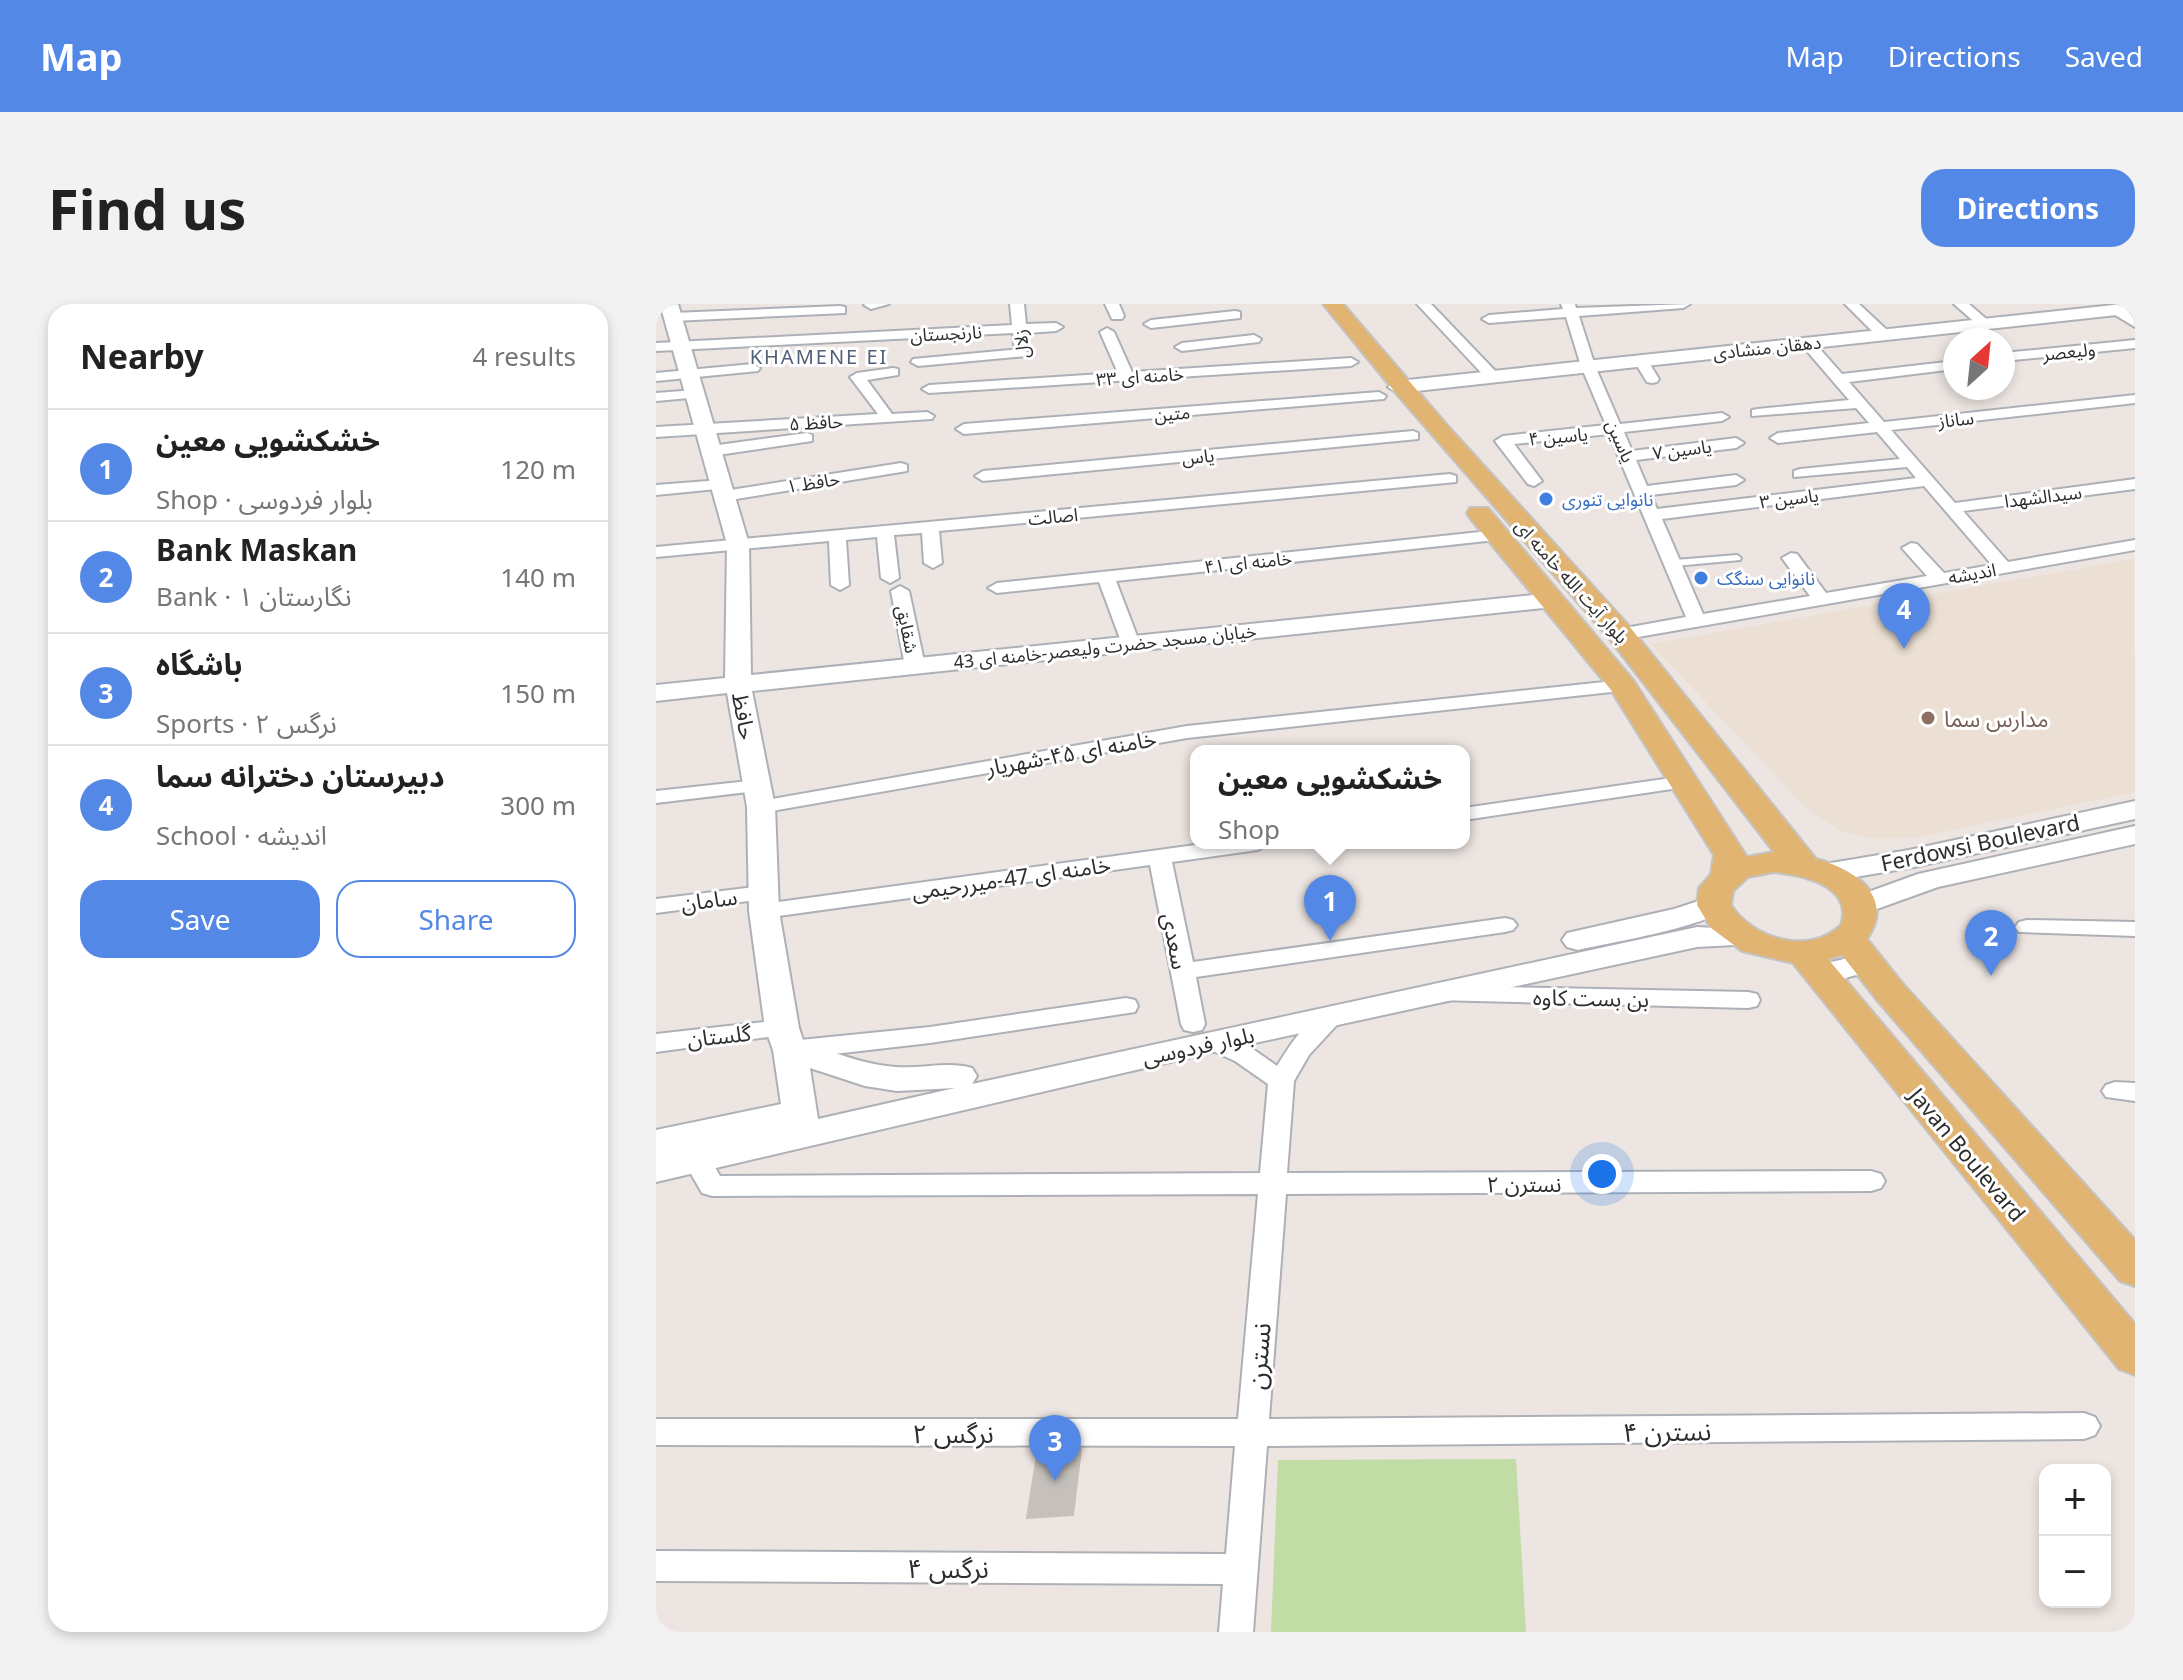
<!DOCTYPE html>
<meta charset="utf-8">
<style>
body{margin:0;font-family:"Noto Sans","Noto Sans Arabic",sans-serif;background:#f2f2f2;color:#222}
.controls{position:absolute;right:24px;bottom:24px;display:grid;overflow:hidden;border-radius:16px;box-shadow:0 4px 12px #0003}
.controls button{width:72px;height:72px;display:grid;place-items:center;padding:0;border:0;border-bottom:2px solid #e0e0e0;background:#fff;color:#222;font:40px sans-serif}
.compass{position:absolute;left:1287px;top:24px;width:72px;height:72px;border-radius:50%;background:#fff;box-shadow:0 4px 12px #0003;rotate:27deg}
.you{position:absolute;left:946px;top:870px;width:28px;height:28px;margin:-20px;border:6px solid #fff;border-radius:50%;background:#1a73e8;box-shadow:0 0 0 12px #1a73e833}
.badge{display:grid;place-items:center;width:52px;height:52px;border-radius:50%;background:#5488e6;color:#fff;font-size:26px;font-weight:700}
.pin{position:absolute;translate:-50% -66px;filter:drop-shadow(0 2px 4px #0008)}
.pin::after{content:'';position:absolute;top:42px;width:28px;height:24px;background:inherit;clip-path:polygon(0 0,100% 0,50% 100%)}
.popup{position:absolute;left:534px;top:441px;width:280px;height:104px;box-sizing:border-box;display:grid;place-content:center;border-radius:16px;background:#fff;filter:drop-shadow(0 2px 6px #0005);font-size:26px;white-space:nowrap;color:#767676}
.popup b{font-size:30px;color:#222}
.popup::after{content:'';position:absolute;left:50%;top:100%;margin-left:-16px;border:16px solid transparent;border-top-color:#fff}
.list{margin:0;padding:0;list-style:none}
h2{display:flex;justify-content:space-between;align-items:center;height:104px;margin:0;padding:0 32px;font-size:34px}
h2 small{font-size:26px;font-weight:400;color:#767676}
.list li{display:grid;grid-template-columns:52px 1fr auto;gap:24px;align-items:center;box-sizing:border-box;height:112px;padding:0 32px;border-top:2px solid #e0e0e0}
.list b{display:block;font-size:30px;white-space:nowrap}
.list p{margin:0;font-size:26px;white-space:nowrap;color:#767676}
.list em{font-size:26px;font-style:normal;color:#767676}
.actions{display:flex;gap:16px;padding:24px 32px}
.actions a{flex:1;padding:18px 0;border:2px solid #5488e6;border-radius:24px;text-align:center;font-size:28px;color:#5488e6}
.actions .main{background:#5488e6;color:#fff}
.map{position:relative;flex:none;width:1479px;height:1328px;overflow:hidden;border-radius:24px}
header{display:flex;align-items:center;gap:48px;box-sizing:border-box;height:112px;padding:0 40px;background:#5488e6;color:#fff}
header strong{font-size:38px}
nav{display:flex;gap:44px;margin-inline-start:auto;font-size:28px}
.intro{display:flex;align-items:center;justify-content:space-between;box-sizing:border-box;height:192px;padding:0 48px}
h1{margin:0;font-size:56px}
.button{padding:20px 36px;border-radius:24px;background:#5488e6;color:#fff;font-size:28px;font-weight:700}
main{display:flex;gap:48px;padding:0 48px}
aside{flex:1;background:#fff;border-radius:24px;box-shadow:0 4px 12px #0003}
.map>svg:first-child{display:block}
.education{fill:#ecdfd3}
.green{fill:#c1dca4}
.building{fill:#c5c0bc;stroke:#c8c1ba;stroke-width:2}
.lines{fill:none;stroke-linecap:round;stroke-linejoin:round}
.lane-casing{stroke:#adb1b7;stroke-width:4}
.street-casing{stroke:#adb1b7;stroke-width:4}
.secondary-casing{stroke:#adb1b7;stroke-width:4}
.primary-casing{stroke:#c4c4c4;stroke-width:4}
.lane{fill:#fff;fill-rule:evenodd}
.street{fill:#fff;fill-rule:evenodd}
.secondary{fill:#fff;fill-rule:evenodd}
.primary{fill:#e1b471;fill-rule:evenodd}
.shop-dot{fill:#3f7fe0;stroke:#fff;stroke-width:3}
.education-dot{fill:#8d6e63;stroke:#fff;stroke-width:3}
.labels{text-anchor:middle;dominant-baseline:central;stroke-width:6;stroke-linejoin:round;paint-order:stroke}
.far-street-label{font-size:18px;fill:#2d2d2d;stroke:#fff}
.far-shop-label{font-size:18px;fill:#366cbe;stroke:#fff;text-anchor:start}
.far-neighbourhood-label{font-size:20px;letter-spacing:2px;fill:#525f79;stroke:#fff}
.street-label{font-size:22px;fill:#2d2d2d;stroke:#fff}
.education-label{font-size:22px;fill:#785e54;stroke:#fff;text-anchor:start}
.near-street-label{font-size:26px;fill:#2d2d2d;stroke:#fff}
</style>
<header>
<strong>Map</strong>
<nav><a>Map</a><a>Directions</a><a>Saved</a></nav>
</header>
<div class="intro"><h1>Find us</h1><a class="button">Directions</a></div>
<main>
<aside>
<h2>Nearby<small>4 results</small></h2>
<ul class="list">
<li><span class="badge">1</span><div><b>خشکشویی معین</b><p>Shop · بلوار فردوسی</p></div><em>120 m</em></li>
<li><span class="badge">2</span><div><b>Bank Maskan</b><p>Bank · نگارستان ۱</p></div><em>140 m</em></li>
<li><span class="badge">3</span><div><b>باشگاه</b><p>Sports · نرگس ۲</p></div><em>150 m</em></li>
<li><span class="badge">4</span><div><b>دبیرستان دخترانه سما</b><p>School · اندیشه</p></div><em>300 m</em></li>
</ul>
<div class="actions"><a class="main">Save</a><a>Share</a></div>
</aside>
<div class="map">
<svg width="1479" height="1328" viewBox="0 0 1479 1328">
<rect width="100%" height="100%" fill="#ece5e1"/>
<path class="education" d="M1478 255 1479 488 1259 534 1215 535 1185 527 1152 506 995 340Z"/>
<path class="green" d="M860 1155 870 1328H615L622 1156Z"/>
<path class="building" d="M382 1145H425L417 1211 371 1214Z"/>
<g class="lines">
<defs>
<path id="lane" d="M1081 251 1085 254 1084 256 1019 262 1015 259 1019 256Z"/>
<g id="street">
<path d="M233 0 215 5 208 1 209 0Z"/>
<path d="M354 0H368L370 20 400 19 407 23 400 27 371 29 372 41 366 45 373 49 371 52 262 62 255 58 257 55 364 45 358 41 357 29 0 47V39L356 21Z"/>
<path d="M449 0H463L468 12 466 15H456Z"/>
<path d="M761 0H775L842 70V76H832Z"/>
<path d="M905 0H919L920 4 1034 0 1027 4 923 12 939 62 964 120 1066 109 1073 113 1066 117 968 128 976 147 1080 134 1088 139 1080 144 980 156 991 182 1080 171 1088 176 1080 181 995 191 1001 205 1260 174 1251 163 1138 173V167L1144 165 1244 155 1221 128 1122 139 1114 134 1122 129 1213 119 1200 104 1096 112V106L1101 105 1193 96 1144 39 1151 35 1156 36 1186 70 1299 57V65L1193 78 1228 118 1479 91V99L1235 126 1299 199 1479 175V185L1307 207 1352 258 1479 236V246L965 336 958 334 956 330 958 326 1030 313 953 130 858 140 886 177 878 182 872 180 839 137 847 132 950 121 925 62 910 13 833 19 826 15 833 11 907 5ZM1268 182 1336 261 1288 269 1261 240 1255 239 1246 244 1271 272 1170 289 1141 250 1135 249 1126 254 1154 292 1047 310 1006 215Z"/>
<path d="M1189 0H1203L1233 28V34H1223Z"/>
<path d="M1298 0H1313L1336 20 1324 23Z"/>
<path d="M184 2 189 3V9L17 17 10 13 17 9Z"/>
<path d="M1461 2 1479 13V23L1456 9 1454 6Z"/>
<path d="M579 7 584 8V14L495 24 488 20 495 16Z"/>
<path d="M451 24 458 28 476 68 695 54 702 58 695 62 273 89 266 85 273 81 462 69 444 28Z"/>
<path d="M598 31 605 35 603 38 526 47 519 43 526 39Z"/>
<path d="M1479 36V44L1347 57V49Z"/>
<path d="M985 53 990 54 1003 75 1001 78 996 79 991 78 978 57Z"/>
<path d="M97 60 104 64 102 67 0 77V69Z"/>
<path d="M237 64 242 65V71L211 76 236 110 271 108 278 112 276 115 0 133V123L222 110 194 73 201 69Z"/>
<path d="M39 86 44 87V93L0 97V89Z"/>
<path d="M723 88 730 92 728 95 308 130 300 125 308 120Z"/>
<path d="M757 127 762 129V135L327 177 319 172 327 167Z"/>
<path d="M151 129 156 131V137L55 152 47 147 55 142Z"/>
<path d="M245 159 251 161V167L68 197 60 192 68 187Z"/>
<path d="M794 170 800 172V178L283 227 286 259 277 264 268 259 266 229 238 231 243 274 234 279 225 274 221 233 190 236 193 281 184 286 175 281 173 237 0 253V243Z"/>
<path d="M65 176 71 178V184L0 191V181Z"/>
<path d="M843 226 851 231 849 235 460 277 484 340 475 346 466 340 443 278 341 289 332 284 341 279Z"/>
<path d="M244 282 253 287 269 362 259 368 249 362 235 287Z"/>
<path d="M967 376 977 382 974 386 531 434 105 509 94 503 105 497 531 422Z"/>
<path d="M1029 472 1039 478 1036 482 808 516V504Z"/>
<path d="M102 476 109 478 112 482 109 486 0 499V487Z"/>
<path d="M554 539H613L602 546 516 558 537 658 849 614 857 616 861 621 857 626 849 628 540 673 549 720 546 726 537 728 528 726 525 720 494 561 108 614 100 612 96 607 100 602 108 600Z"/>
<path d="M107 582 115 584 118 589 115 594 0 609V595Z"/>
<path d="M1371 616 1479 618V632L1363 628 1359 623 1363 618Z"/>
<path d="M788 682 1092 688 1101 690 1104 696 1101 702 1092 704 779 696 776 690 779 684Z"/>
<path d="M470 694 479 696 482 702 479 708 274 739 134 755 125 752 121 746 125 740 134 737 274 723Z"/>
<path d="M678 703 687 705 690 711 653 751 638 777 631 869 1215 867 1225 870 1229 877 1225 884 1215 887 630 890 613 1115 1428 1109 1439 1113 1444 1122 1439 1131 1428 1135 611 1142 597 1328H563L567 1280 0 1277V1247L570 1250 579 1142 0 1141V1115H582L602 890 56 892 46 889 27 856 31 849 41 846 51 849 64 872 604 869 612 780 579 757 548 743 544 737 548 731C572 724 602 749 621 762 634 741 654 709 678 703Z"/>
<path d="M126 716 135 718 138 724 135 730 0 748V730Z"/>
<path d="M1459 778 1479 779V797L1450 793 1446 787 1450 781Z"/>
</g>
<g id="secondary">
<path d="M4 0H22L93 240 95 371 897 289 905 291 909 296 905 301 897 303 96 387 119 503 123 607 143 724 148 739C178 748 209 761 240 763 266 765 291 757 316 764L321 772 316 780 1041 623 1097 626 1102 633 1097 640 1041 643 557 748 0 878V826L125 800 117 746 109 724 93 607 91 503 71 389 0 397V381L69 374 71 240ZM154 764 209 782 241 787 299 784 162 815Z"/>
<path d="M1467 0H1479V9L742 89 732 83 742 77Z"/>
<path d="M1479 497V515L1253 564 1169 578 1158 575 1154 569 1158 563 1169 560 1253 546Z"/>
<path d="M1479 522V540L1282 583 1204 611 1193 609 1189 602 1193 595 1262 570Z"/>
<path d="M1058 592 1069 594 1073 601C1059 622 951 639 922 646L911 643 906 636 911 629 1018 605Z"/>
<path d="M1201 652 1225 656 1230 663 1225 670C1215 673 1203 669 1193 673 1176 678 1182 690 1159 683L1154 676 1167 660Z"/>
</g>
<path id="primary" d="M667 0H687L790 120 973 322 1160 555C1198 565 1240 592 1211 635L1247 680 1479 936V982L1464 977 1221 696 1186 651 1172 655 1479 1020V1071L1463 1065 1137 659 1086 647 1055 624 1041 601 1043 584 1055 570 1058 551 955 386 814 214 811 209 814 204H832L977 376 1091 553 1118 548 953 334 739 88ZM1118 568C1146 571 1198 581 1185 621 1154 652 1096 635 1075 601L1077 587 1092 573Z"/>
</defs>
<use href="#lane" class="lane-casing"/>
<use href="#street" class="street-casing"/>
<use href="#secondary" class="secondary-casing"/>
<use href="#primary" class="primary-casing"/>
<use href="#lane" class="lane"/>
<use href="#street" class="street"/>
<use href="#secondary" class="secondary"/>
<use href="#primary" class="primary"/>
</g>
<g class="shop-dot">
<circle cx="890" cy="195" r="8"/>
<circle cx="1045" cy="274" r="8"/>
</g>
<circle class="education-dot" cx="1272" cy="414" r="8"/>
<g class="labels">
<g class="far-street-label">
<text transform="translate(290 29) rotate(-3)">نارنجستان</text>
<text transform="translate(365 40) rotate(-96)">زلال</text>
<text transform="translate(1111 43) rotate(-6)">دهقان منشادی</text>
<text transform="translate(1413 47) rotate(-6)">ولیعصر</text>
<text transform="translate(484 72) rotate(-4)">خامنه ای ۳۳</text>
<text transform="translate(516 109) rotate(-5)">متین</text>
<text transform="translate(1300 115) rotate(-6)">ساناز</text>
<text transform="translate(160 118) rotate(-3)">حافظ ۵</text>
<text transform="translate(902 132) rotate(-5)">یاسین ۴</text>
<text transform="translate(965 137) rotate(66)">یاسین</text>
<text transform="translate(1026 145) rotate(-7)">یاسین ۷</text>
<text transform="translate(542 152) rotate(-5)">یاس</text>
<text transform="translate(157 178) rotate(-9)">حافظ ۱</text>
<text transform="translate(1387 192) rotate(-7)">سیدالشهدا</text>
<text transform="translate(1133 194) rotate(-7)">یاسین ۳</text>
<text transform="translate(397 212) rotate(-5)">اصالت</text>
<text transform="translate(592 258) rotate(-6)">خامنه ای ۴۱</text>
<text transform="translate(1316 269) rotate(-10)">اندیشه</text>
<text transform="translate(916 277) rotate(48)">بلوار آیت الله خامنه ای</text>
<text transform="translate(252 325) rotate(79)">شقایق</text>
<text transform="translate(449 342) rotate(-6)">خیابان مسجد حضرت ولیعصر-خامنه ای 43</text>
</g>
<g class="far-shop-label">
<text x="906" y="195">نانوایی تنوری</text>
<text x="1061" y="274">نانوایی سنگک</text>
</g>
<g class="far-neighbourhood-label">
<text x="163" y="52">KHAMENE EI</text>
</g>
<g class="street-label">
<text transform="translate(89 412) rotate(80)">حافظ</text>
<text transform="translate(415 448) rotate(-10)">خامنه ای ۴۵-شهریار</text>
<text transform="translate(1324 538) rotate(-12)">Ferdowsi Boulevard</text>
<text transform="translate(355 573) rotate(-8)">خامنه ای 47-میررحیمی</text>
<text transform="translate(53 595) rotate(-7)">سامان</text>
<text transform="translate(520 637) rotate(79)">سعدی</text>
<text transform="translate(935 693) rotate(1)">بن بست کاوه</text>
<text transform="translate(63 731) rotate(-6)">گلستان</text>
<text transform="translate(542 741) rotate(-12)">بلوار فردوسی</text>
<text transform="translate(1312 850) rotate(50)">Javan Boulevard</text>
<text x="868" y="879">نسترن ۲</text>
</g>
<g class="education-label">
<text x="1288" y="414">مدارس سما</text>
</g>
<g class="near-street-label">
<text transform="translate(602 1052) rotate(-85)">نسترن</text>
<text transform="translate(1011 1127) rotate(-1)">نسترن ۴</text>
<text x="297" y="1129">نرگس ۲</text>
<text x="292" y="1264">نرگس ۴</text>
</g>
</g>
</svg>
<div class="controls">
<button>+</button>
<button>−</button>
</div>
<svg class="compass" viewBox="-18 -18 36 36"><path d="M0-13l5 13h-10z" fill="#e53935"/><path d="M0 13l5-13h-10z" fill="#767676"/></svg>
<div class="you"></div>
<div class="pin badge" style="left:674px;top:637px">1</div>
<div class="popup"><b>خشکشویی معین</b>Shop</div>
<div class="pin badge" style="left:1335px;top:672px">2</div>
<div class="pin badge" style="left:399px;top:1177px">3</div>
<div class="pin badge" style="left:1248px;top:345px">4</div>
</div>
</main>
